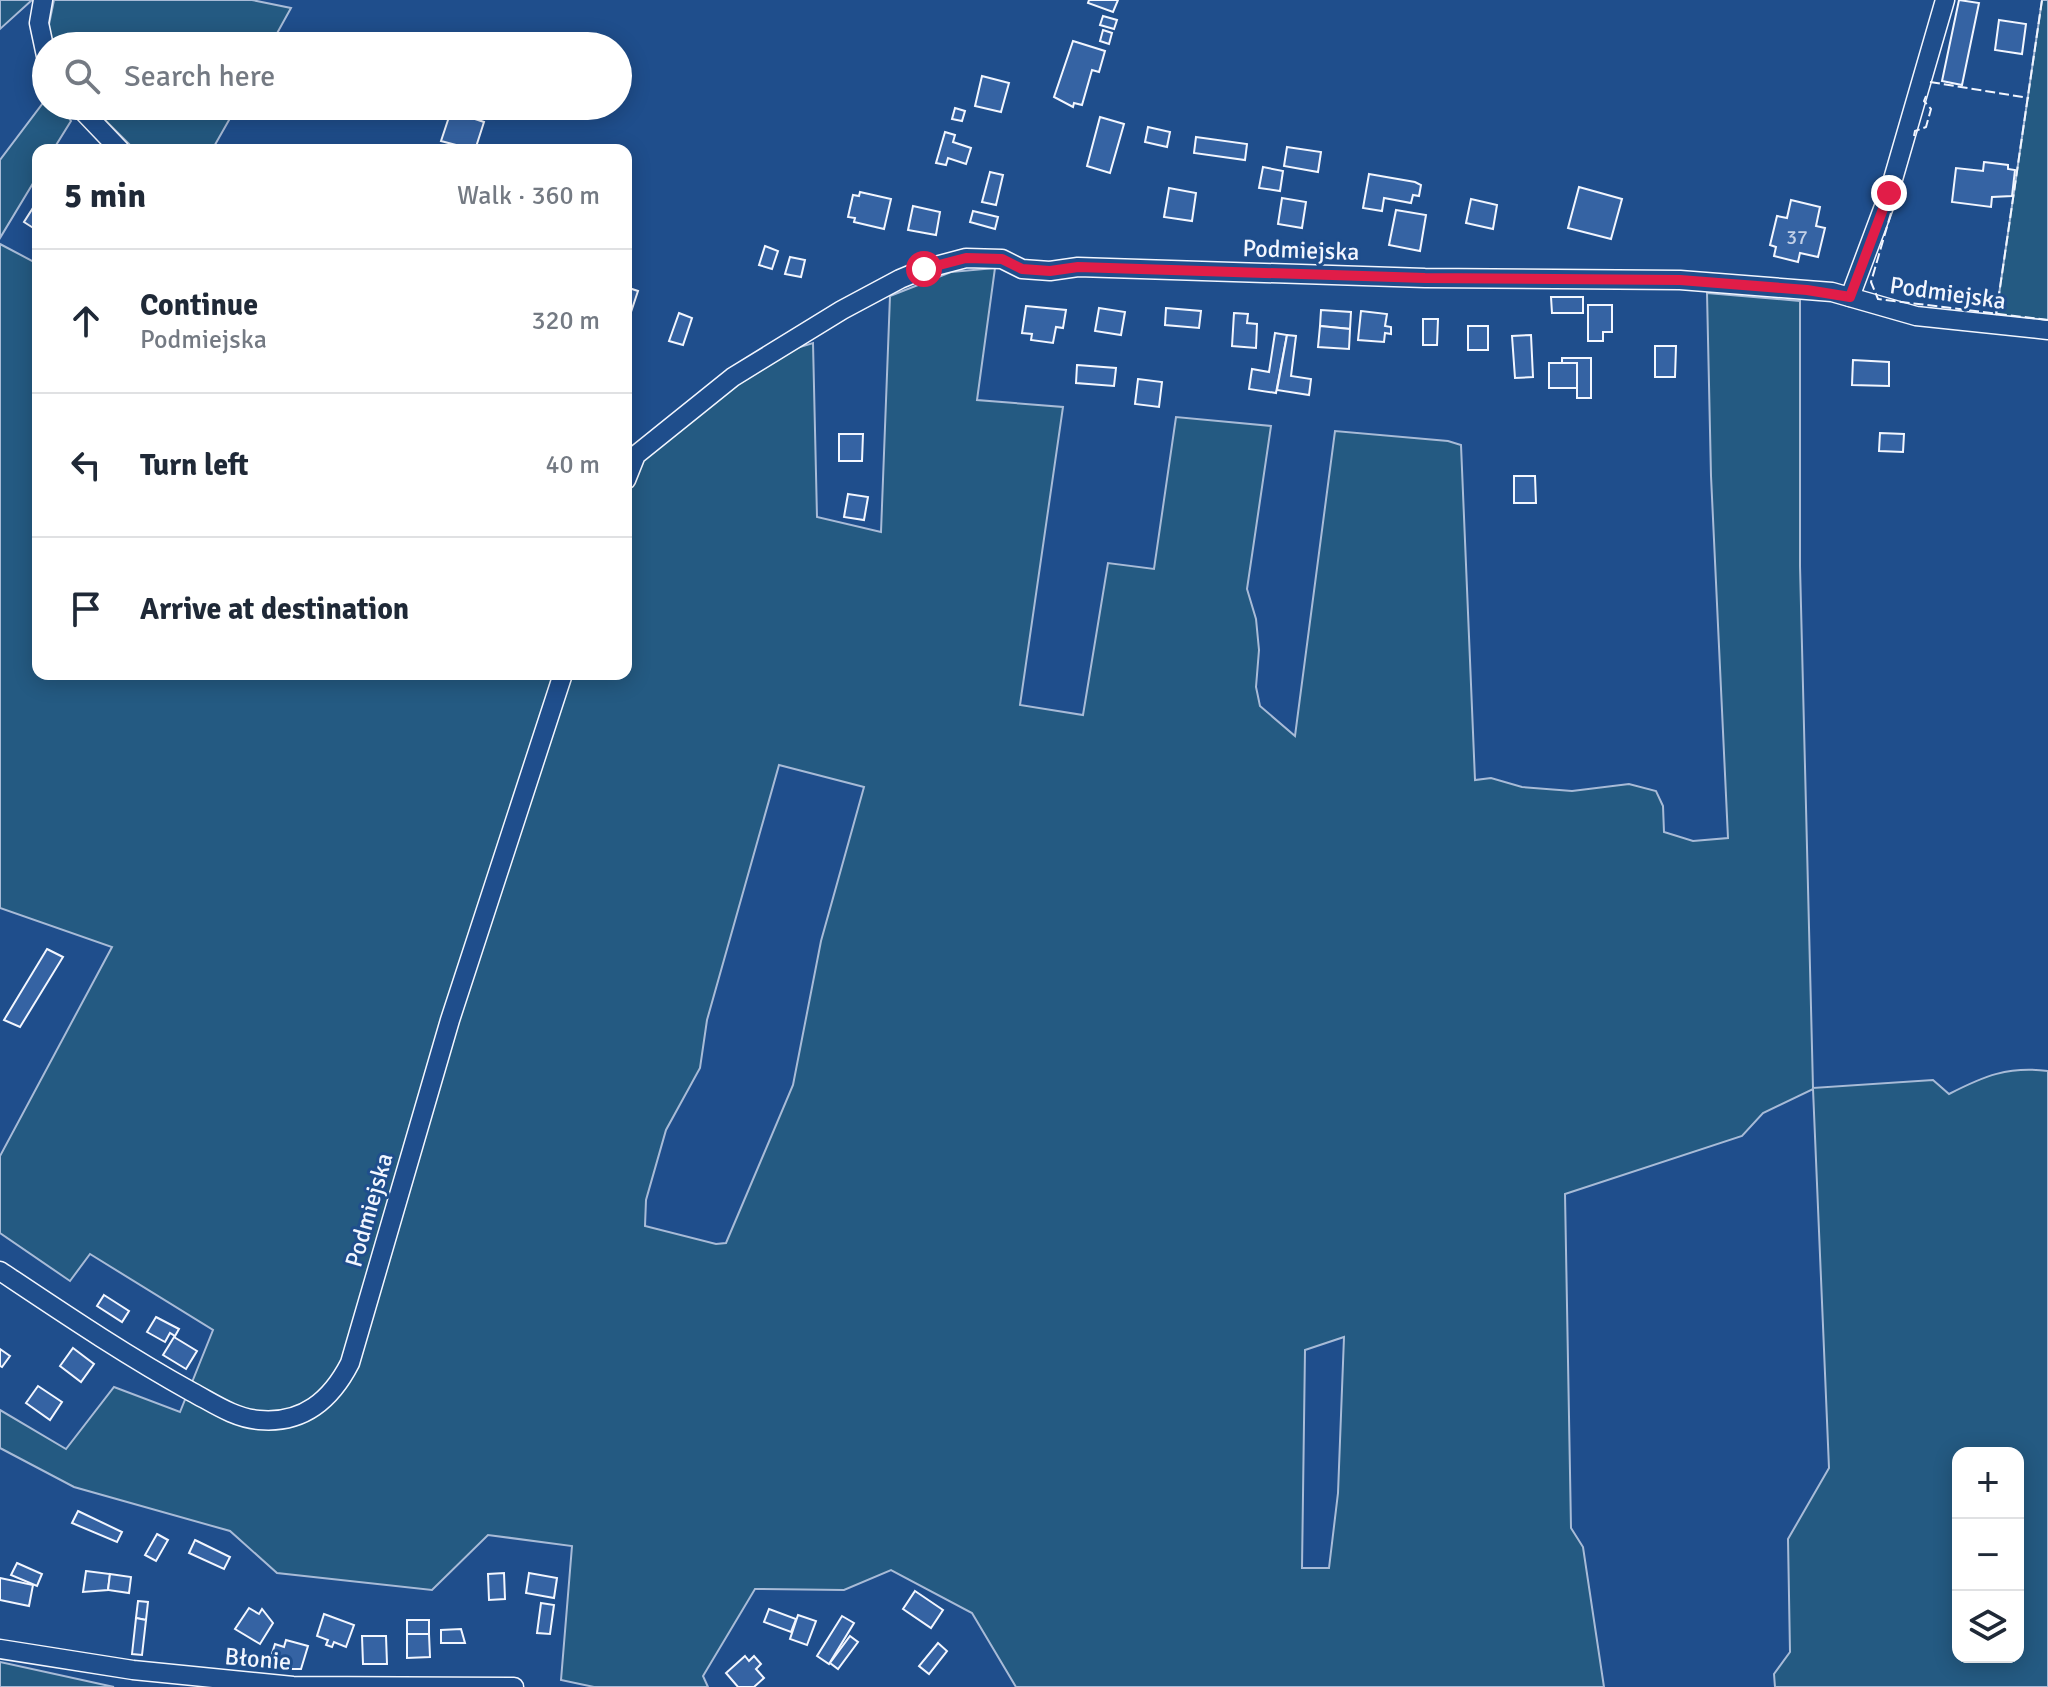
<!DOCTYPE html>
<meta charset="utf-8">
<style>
body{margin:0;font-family:Signika,sans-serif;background:#f2f2f3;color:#1f2937}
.controls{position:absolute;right:24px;bottom:24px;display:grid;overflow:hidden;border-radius:16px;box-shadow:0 4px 20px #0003}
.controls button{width:72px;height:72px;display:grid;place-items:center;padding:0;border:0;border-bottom:2px solid #e0e1e3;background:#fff;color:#1f2937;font:40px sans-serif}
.stop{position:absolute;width:24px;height:24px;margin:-18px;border:6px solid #e11d48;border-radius:50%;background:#fff}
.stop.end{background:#e11d48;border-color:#fff;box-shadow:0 2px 8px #0008}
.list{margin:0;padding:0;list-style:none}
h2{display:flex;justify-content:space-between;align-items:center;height:104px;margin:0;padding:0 32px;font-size:34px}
h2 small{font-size:26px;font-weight:400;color:#747a83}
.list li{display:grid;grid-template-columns:52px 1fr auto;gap:24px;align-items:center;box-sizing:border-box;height:144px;padding:0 32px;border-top:2px solid #e0e1e3}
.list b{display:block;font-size:30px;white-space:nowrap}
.list p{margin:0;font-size:26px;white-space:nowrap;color:#747a83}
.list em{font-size:26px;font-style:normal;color:#747a83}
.icon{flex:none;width:44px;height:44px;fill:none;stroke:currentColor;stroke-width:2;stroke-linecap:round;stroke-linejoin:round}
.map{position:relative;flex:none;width:2048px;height:1687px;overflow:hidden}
.search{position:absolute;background:#fff;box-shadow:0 4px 20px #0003;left:32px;top:32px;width:600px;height:88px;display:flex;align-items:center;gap:20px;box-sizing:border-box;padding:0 28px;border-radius:44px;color:#747a83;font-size:30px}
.panel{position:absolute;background:#fff;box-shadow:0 4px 20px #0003;left:32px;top:144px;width:600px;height:536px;border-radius:16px}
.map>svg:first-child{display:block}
.green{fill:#245a82;stroke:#a8bbd7;stroke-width:2;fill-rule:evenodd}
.building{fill:#3563a3;stroke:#f2f6ff;stroke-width:2}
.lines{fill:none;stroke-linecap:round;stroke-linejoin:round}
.minor-casing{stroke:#f2f6ff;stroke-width:21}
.minor{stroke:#1f4e8c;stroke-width:18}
.fence{stroke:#f2f6ff;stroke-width:2;stroke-dasharray:10 4;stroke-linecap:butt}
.route{stroke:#e11d48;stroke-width:10}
.labels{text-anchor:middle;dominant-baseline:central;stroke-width:6;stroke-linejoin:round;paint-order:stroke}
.number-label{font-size:20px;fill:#c3d1e8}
.street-label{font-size:24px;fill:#f2f6ff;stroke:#1f4e8c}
</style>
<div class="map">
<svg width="2048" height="1687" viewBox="0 0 2048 1687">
<rect width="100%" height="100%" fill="#1f4e8c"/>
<g class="green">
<path d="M0 0H32L0 29Z"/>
<path d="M54 0H252L291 8 270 46H53L48 29Z"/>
<path d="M2042 0H2048V320L1996 315Z"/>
<path d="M46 99V106H60L71 121 53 150H38V175L0 238V160Z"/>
<path d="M91 106H237L212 150H135Z"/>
<path d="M0 244 38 264V674H626V470L777 354 813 343 817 517 881 532 890 296 951 272 995 268 977 400 1063 407 1020 705 1083 715 1108 563 1154 569 1176 417 1271 426 1247 589 1256 619 1259 650 1256 687 1260 706 1295 736 1335 431 1448 441 1461 445 1475 780 1491 778 1522 787 1572 791 1629 784 1656 791 1663 806 1664 832 1693 841 1728 838 1711 476 1707 293 1800 301V566L1813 1088 1933 1080 1949 1094C1984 1076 2008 1066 2048 1071V1687H1775L1774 1674 1790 1652 1788 1539 1829 1468 1813 1089 1763 1113 1742 1136 1565 1194 1571 1528 1583 1547 1604 1687H1016L972 1613 891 1570 844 1590 755 1589 703 1676 708 1687H594L561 1680 572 1546 488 1535 432 1590 277 1573 230 1531 74 1487 0 1448V1410L66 1449 114 1387 180 1412 213 1330 90 1254 70 1281 0 1233V1156L112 947 0 908ZM779 765 864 787 821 941 793 1085 726 1243 716 1244 645 1226 646 1200 666 1130 700 1068 707 1020ZM1344 1337 1338 1493 1329 1568H1302L1305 1350ZM1958 1453H2018V1657H1958Z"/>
<path d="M0 1662 114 1687H0Z"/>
</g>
<g class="building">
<path d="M1089 0H1118L1113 12 1088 3Z"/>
<path d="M1959 0 1979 3 1962 85 1942 81Z"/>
<path d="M1103 16 1117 20 1114 29 1100 25Z"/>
<path d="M1999 20 2026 24 2022 54 1995 50Z"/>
<path d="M1103 30 1112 33 1109 44 1100 41Z"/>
<path d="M1073 41 1105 51 1099 72 1092 70 1082 105 1074 103 1073 107 1054 97Z"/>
<path d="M982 76 1009 83 1001 112 975 106Z"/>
<path d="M955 108 965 111 962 121 952 119Z"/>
<path d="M451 111 484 122 475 150 441 141Z"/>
<path d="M1100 117 1124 124 1110 173 1087 166Z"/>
<path d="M1148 127 1170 132 1167 147 1145 142Z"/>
<path d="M945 132 955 135 953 142 971 148 966 164 948 158 946 165 936 163Z"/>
<path d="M1196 137 1247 144 1245 160 1194 153Z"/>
<path d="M1287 147 1321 152 1318 172 1284 166Z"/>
<path d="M1984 162 2008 165V169L2015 170 2012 196 1992 197 1991 207 1952 202 1956 168 1983 171Z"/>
<path d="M1263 167 1283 171 1280 191 1259 188Z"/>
<path d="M990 172 1003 175 996 205 982 202Z"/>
<path d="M1369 174 1415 182 1421 185 1419 196 1413 195 1411 203 1384 198 1382 211 1363 208Z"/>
<path d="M1579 187 1622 199 1611 239 1568 228Z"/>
<path d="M1169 188 1196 193 1192 221 1164 217Z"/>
<path d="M860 192 891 199 884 229 854 222 855 218 848 217 853 195 859 196Z"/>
<path d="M1282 198 1306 202 1302 228 1278 224Z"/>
<path d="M1471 199 1497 205 1493 229 1466 223Z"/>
<path d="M38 200V231L24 222Z"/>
<path d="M1791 200 1820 207 1816 226 1825 228 1818 257 1800 253 1798 262 1774 256 1776 247 1770 245 1777 216 1787 218Z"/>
<path d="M913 206 940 212 936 235 908 230Z"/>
<path d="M1396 210 1426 215 1420 251 1389 245Z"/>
<path d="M973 211 998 217 995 229 970 222Z"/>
<path d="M765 246 778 251 772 269 759 265Z"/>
<path d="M790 257 805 260 801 277 785 274Z"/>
<path d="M626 287 638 291 627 324H626Z"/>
<path d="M1551 297H1583V313H1552Z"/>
<path d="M1588 305H1612V332H1603V341H1588Z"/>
<path d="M1026 306 1066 310 1063 328 1056 327 1053 343 1031 340 1032 334 1022 333Z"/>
<path d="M1099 308 1125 312 1121 335 1095 331Z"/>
<path d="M1166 308 1201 311 1199 328 1165 325Z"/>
<path d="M1321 310 1351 312 1350 329 1320 326Z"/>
<path d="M1361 311 1387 314 1385 326 1391 327V334L1385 333 1384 342 1358 340Z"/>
<path d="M679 313 692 318 683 345 669 341Z"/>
<path d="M1234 313 1248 314 1247 323 1257 324 1256 348 1232 346Z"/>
<path d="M1423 319H1438L1437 345H1423Z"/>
<path d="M1320 326 1350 329 1349 349 1318 347Z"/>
<rect x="1468" y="326" width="20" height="24"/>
<path d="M1275 333 1287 335 1276 393 1249 389 1252 369 1269 372Z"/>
<path d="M1287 335 1296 336 1291 376 1311 379 1309 395 1277 390Z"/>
<path d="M1531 335 1533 377 1515 378 1512 336Z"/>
<path d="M1655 346H1676L1675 377H1655Z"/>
<path d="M1562 358H1591V398H1577V363H1562Z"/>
<path d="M1853 360 1889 362V386L1852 385Z"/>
<rect x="1549" y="363" width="28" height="25"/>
<path d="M1077 365 1116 368 1114 386 1076 383Z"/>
<path d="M1138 379 1162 382 1159 407 1135 404Z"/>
<path d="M1880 433 1904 434 1903 452 1879 451Z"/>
<path d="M839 434H863L862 461H839Z"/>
<path d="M1514 476H1535L1536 503H1514Z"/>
<path d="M848 494 868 497 864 520 844 517Z"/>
<path d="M47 949 63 957 20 1027 4 1020Z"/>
<path d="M104 1295 129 1311 122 1322 97 1306Z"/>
<path d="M156 1317 179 1329 175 1336 170 1333 165 1342 147 1332Z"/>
<path d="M174 1337 197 1351 186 1369 163 1355Z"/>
<path d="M73 1348 94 1364 81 1382 60 1366Z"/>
<path d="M0 1349 10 1356 2 1367 0 1366Z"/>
<path d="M38 1386 62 1402 50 1420 26 1403Z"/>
<path d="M78 1511 122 1532 117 1542 72 1523Z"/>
<path d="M157 1534 168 1540 156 1561 145 1555Z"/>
<path d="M195 1540 230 1557 224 1569 189 1553Z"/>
<path d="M17 1563 42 1574 37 1586 11 1575Z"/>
<path d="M86 1571 110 1574 108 1590 83 1592Z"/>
<path d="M504 1573 505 1599 489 1600 488 1574Z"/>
<path d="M529 1573 557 1578 554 1598 526 1593Z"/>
<path d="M110 1574 131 1577 129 1593 108 1590Z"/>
<path d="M0 1578 33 1585 29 1606 0 1600Z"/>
<path d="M915 1591 943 1610 931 1628 903 1609Z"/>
<path d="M138 1601 148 1602 146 1620 136 1618Z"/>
<path d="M541 1603 554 1605 550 1634 537 1633Z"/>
<path d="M249 1608 259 1614 262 1609 273 1623 260 1644 235 1629Z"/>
<path d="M769 1609 796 1619 791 1632 764 1622Z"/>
<path d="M324 1614 354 1625 346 1647 334 1642 332 1647 326 1645 328 1640 317 1636Z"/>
<path d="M798 1615 816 1621 807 1645 790 1639Z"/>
<path d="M842 1616 854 1623 829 1664 817 1656Z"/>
<path d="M136 1618 146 1620 142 1655 132 1654Z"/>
<rect x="407" y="1620" width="22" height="14"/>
<path d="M461 1629 465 1643H441V1630Z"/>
<path d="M407 1634H429L430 1657 407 1658Z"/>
<path d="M362 1636H386L387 1664H363Z"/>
<path d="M850 1636 858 1642 838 1669 830 1663Z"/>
<path d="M286 1640 308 1646 301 1669H288L270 1660 275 1644 284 1647Z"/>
<path d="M938 1643 947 1651 929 1674 919 1666Z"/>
<path d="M745 1656 749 1661 754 1656 761 1664 756 1669 764 1678 754 1687H738L726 1673Z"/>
</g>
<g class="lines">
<defs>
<g id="minor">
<path d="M43 0 39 23 46 56"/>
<path d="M78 106 120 150"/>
<path d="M1850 297 1889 193 1945 0"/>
<path d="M626 480 636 455 733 377 842 310 900 279 924 269 966 258 1002 259 1022 269 1050 271 1078 267 1425 278 1680 280 1832 292 1916 316 2048 330"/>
<path d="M0 1271C63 1313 125 1355 192 1392 213 1403 234 1418 259 1420 303 1424 331 1400 350 1363L450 1020 563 674"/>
<path d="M0 1649 133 1670 293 1686 514 1687"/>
</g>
</defs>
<use href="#minor" class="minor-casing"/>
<use href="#minor" class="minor"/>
<g class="fence">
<path d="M1930 82 2029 98"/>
<path d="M1914 136 1915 131 1926 127 1931 109 1924 101 1926 96"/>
<path d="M1891 213 1871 282 1878 299 2048 320"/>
<path d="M1996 315 2042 0"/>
</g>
</g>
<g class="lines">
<path class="route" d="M924 269 966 258 1002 259 1022 269 1050 271 1078 267 1425 278 1680 280 1807 290 1850 297 1889 193"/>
</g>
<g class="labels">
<g class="number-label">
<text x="1797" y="237">37</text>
</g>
<g class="street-label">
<text transform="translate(1301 250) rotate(2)">Podmiejska</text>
<text transform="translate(1948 293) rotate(8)">Podmiejska</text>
<text transform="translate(369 1210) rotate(-74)">Podmiejska</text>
<text transform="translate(258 1659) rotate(5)">Błonie</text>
</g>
</g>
</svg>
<div class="controls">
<button>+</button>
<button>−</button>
<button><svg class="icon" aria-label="layers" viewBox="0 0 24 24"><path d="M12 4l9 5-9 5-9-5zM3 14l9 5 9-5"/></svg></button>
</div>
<div class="stop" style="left:924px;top:269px"></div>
<div class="stop end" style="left:1889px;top:193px"></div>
<div class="search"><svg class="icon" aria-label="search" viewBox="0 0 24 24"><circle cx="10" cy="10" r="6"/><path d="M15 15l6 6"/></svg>Search here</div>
<section class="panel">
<h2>5 min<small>Walk · 360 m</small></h2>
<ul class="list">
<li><svg class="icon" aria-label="ahead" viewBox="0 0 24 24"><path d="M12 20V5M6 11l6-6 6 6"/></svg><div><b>Continue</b><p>Podmiejska</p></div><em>320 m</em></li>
<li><svg class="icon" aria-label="left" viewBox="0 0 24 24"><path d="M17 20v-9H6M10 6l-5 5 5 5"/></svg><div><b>Turn left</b></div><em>40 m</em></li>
<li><svg class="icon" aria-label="arrive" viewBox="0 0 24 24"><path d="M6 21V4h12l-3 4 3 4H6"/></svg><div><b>Arrive at destination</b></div></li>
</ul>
</section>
</div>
